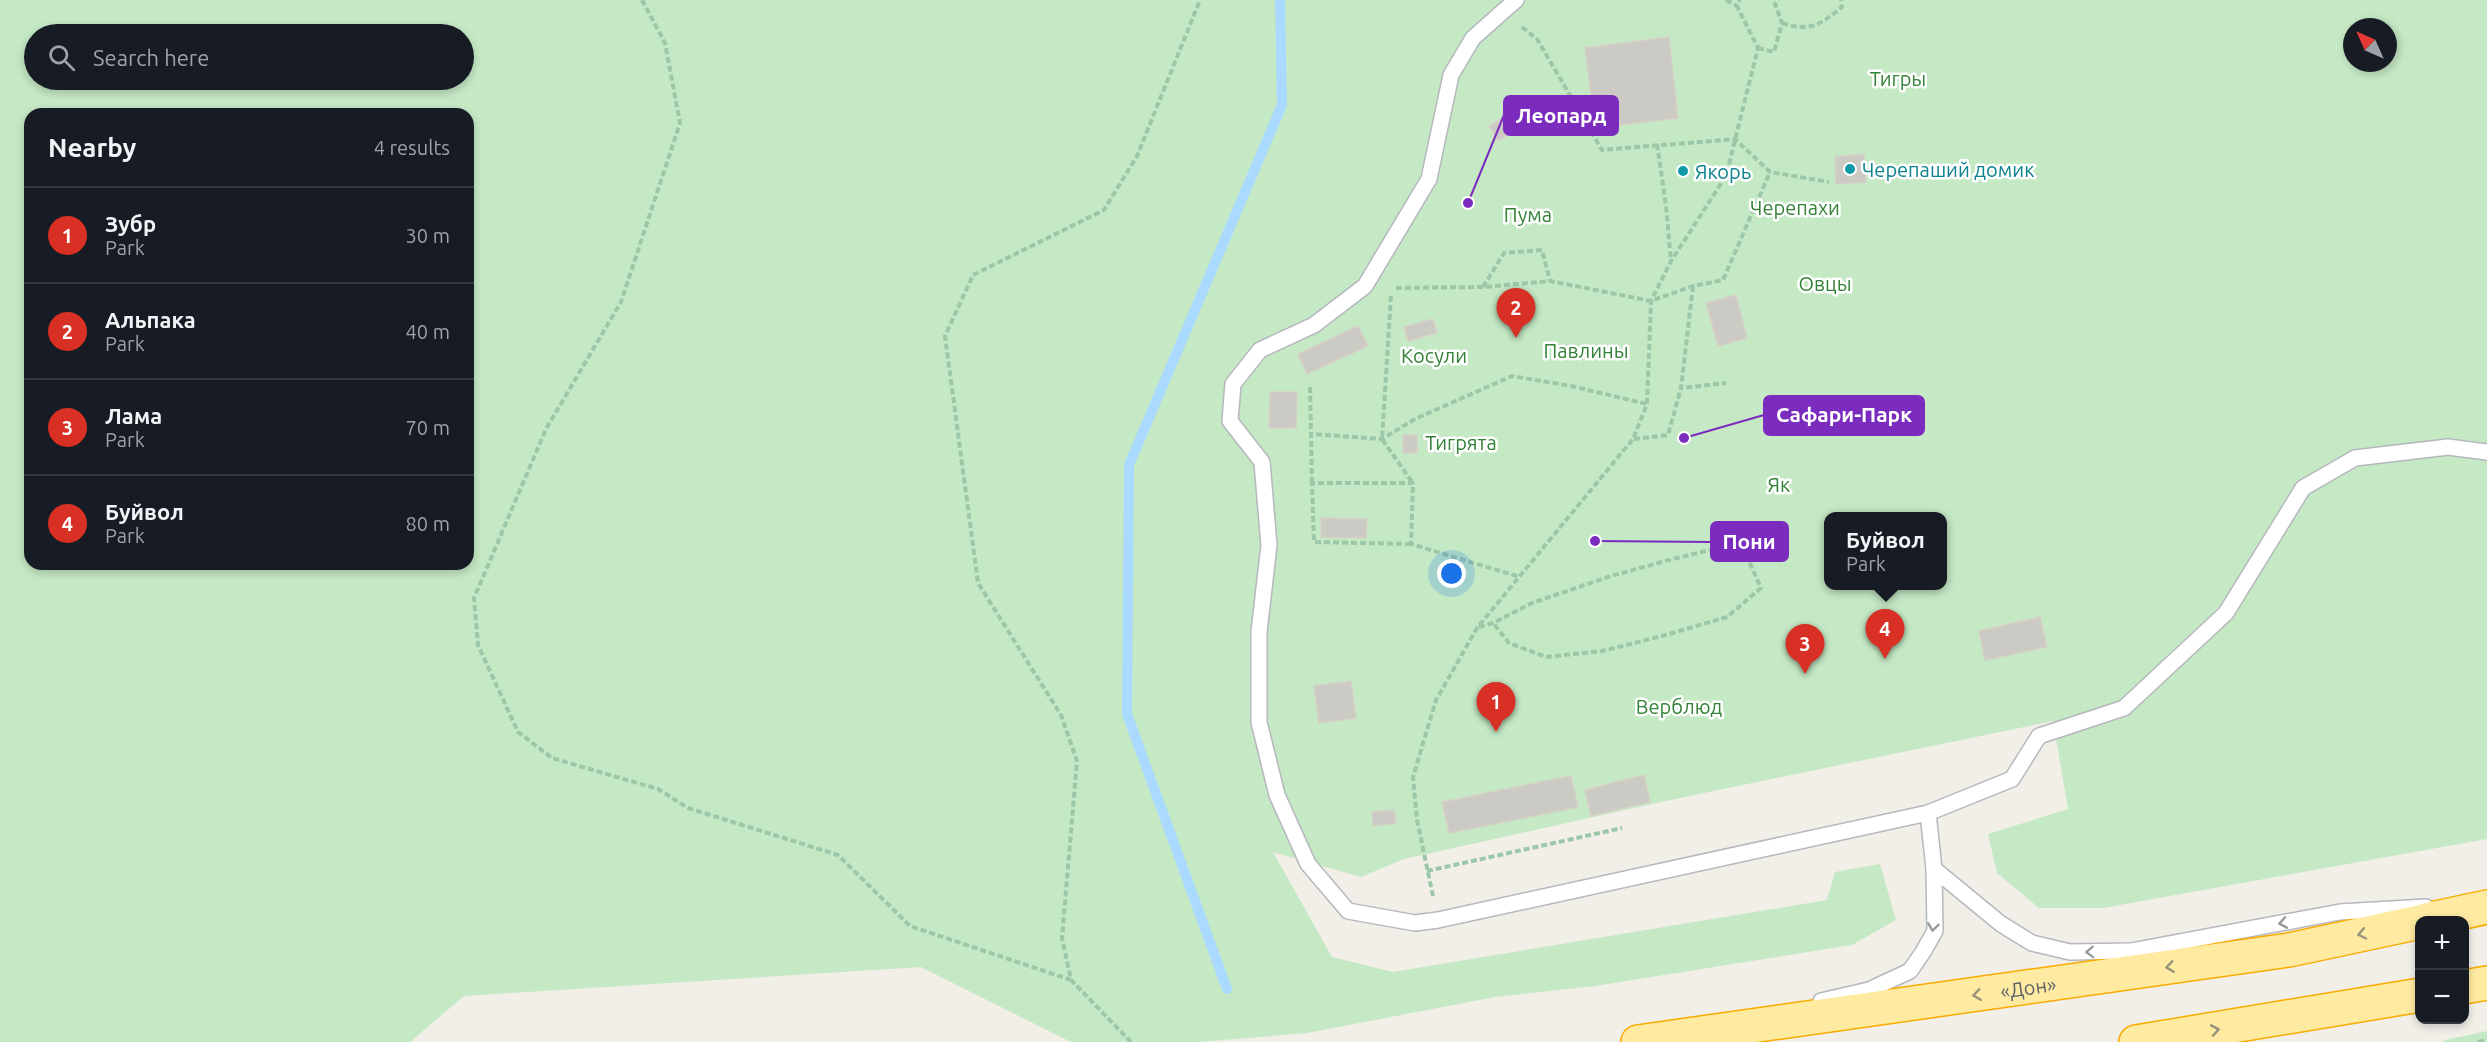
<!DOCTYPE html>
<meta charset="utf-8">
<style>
body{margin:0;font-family:Ubuntu,sans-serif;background:#20242c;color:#f1f3f6}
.controls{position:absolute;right:18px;bottom:18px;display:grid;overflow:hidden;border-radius:12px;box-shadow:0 3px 9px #0003}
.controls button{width:54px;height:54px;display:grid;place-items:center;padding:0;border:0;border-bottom:2px solid #363941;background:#171b24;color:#f1f3f6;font:30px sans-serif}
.compass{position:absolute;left:2343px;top:18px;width:54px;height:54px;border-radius:50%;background:#171b24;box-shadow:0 3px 9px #0003;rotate:315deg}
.you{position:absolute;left:1452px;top:574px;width:21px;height:21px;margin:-15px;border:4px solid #fff;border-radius:50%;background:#1a73e8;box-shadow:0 0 0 9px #1a73e833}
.badge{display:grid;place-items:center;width:39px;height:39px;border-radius:50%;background:#d93025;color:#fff;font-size:20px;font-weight:700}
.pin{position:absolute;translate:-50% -50px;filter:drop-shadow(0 2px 3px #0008)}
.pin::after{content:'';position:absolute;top:32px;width:21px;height:18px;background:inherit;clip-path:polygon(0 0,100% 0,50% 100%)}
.popup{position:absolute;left:1824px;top:512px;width:123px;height:78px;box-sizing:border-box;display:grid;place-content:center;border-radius:12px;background:#171b24;filter:drop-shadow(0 2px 4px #0005);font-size:20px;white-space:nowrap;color:#9ea1a6}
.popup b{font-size:22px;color:#f1f3f6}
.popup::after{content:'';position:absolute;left:50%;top:100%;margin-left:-12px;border:12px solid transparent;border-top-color:#171b24}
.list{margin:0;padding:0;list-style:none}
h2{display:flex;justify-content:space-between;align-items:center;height:78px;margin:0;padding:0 24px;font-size:26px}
h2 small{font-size:20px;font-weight:400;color:#9ea1a6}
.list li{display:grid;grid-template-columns:39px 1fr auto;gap:18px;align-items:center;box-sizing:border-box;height:96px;padding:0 24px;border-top:2px solid #363941}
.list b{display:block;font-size:22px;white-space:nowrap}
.list p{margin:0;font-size:20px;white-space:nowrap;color:#9ea1a6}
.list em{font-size:20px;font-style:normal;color:#9ea1a6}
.icon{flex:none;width:33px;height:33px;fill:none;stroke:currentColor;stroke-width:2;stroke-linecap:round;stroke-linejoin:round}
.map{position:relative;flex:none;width:2487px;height:1042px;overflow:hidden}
.search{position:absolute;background:#171b24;box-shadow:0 3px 9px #0003;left:24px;top:24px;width:450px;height:66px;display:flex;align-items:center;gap:15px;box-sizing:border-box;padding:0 21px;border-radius:33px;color:#9ea1a6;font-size:22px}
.panel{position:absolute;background:#171b24;box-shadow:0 3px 9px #0003;left:24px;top:108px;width:450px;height:462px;border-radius:18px}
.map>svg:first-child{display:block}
.green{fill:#c5e8c5;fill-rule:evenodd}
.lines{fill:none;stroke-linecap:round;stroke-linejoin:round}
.stream{stroke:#aadaff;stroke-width:10}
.building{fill:#cccac5;stroke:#d6d1c6;stroke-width:1.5}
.service-casing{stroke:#b5b8bc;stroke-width:18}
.trunk-casing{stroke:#f9ab00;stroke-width:36}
.path{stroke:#9cc7a9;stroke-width:4;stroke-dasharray:6 3;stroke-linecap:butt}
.service{stroke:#fff;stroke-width:15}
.trunk{stroke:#feeaa1;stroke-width:33}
.oneway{stroke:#979a9d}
.oneway2{stroke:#97927c}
.culture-dot{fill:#0f9aa8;stroke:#fff;stroke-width:2}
.labels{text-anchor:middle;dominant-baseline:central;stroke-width:5;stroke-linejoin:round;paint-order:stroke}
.park-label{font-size:20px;fill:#348238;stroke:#fff}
.culture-label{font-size:20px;fill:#0d838f;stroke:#fff;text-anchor:start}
.street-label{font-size:20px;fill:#5f6368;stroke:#fff}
.leader{fill:none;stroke:#7b2cbf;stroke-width:2}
.callout-dot{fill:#7b2cbf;stroke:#fff;stroke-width:2}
.callout{fill:#7b2cbf;stroke:#7b2cbf;stroke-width:2}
.callout-label{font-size:21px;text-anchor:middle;font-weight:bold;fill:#fff}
</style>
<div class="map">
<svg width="2487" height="1042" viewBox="0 0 2487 1042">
<rect width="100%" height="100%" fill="#f1efe8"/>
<g class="green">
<path d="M0 0H2487V839L2103 908H2039L1997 873 1988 834 2068 809 2053 721 1675 799 1404 859 1361 877 1273 852 1332 957 1393 972 1827 900 1835 872 1880 864 1896 920 1852 945 1595 986 1495 997 1307 1033 1199 1042H1071L921 967 464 996 410 1042H0ZM2352 27H2388V63H2352ZM34 34H464V80H34ZM30 114H468V564H30ZM1828 516H1942V586H1828Z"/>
<path d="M2487 1031V1042H2442L2445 1040Z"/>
</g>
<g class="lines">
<path class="stream" d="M1227 989 1127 714 1129 465 1282 105 1280 0"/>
</g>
<g class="building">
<path d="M1669 37 1678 118 1595 128 1585 48Z"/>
<path d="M1509 114 1518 129 1498 141 1489 126Z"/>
<path d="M1864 154 1866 182 1836 184 1835 157Z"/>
<path d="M1736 295 1747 338 1718 346 1706 303Z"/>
<path d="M1433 319 1437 333 1408 341 1404 327Z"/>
<path d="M1358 326 1368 346 1307 374 1298 354Z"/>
<path d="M1270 392H1297L1296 428H1269Z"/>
<rect x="1403" y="435" width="14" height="18"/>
<path d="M1321 518 1367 519 1366 538 1321 537Z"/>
<path d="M2040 617 2047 647 1985 660 1979 631Z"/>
<path d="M1351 681 1356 718 1319 723 1314 686Z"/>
<path d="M1644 775 1650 802 1591 816 1585 790Z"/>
<path d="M1571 776 1578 807 1449 833 1442 802Z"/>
<path d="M1394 810 1396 823 1373 826 1372 812Z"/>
</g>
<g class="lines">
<defs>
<g id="service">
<path d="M1516 0 1473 38 1451 75 1429 179 1365 286 1314 325 1260 350 1233 384 1230 421 1262 462 1269 545 1259 632V722L1277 795 1308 864 1348 911 1415 923 1438 920 1928 813 2012 779 2039 736 2124 708 2226 613 2303 488 2355 458 2448 447 2487 452"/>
<path d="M1934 869 2001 924 2032 943 2070 952 2131 951 2340 912 2426 907"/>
<path d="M1821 1001 1869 990 1910 971 1923 952 1935 931 1934 869 1928 813"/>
</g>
<g id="trunk">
<path d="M2426 920 2487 907"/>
<path d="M2464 987 2487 983"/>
<path id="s1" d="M1638 1042 2289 950 2420 922"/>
<path d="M2136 1042 2420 995"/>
</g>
</defs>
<use href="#service" class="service-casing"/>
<use href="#trunk" class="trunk-casing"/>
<g class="path">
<path d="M642 0 665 43 680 123 621 302 546 429 474 598 478 645 518 732 552 758 658 789 688 808 838 855 910 926 1071 980"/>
<path d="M1726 0 1737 6"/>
<path d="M1782 23C1810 32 1820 25 1842 7L1841 0"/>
<path d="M1522 27 1537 39 1602 150 1735 139 1770 172 1829 182"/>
<path d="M1758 48 1774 52 1782 23 1775 4 1779 0"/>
<path d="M1657 144 1666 206 1671 261"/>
<path d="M1693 286 1681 388 1726 383"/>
<path d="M1483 287 1504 253 1542 250 1550 281"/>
<path d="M1396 288 1483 287 1550 281 1651 301 1693 286 1723 280 1770 172"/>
<path d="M1391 296 1382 439 1412 482"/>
<path d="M1310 387 1311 434"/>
<path d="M1634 439 1668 435 1681 388"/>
<path d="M1312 483 1311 434 1382 439 1415 419 1512 376 1571 386 1647 404"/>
<path d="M1411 544 1314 542 1312 483H1413L1411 544 1520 577"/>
<path d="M1479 627 1493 623 1532 603 1611 576 1673 559 1714 549 1748 559 1761 588 1727 617 1662 636 1602 651 1546 657 1509 643 1493 623"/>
<path d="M1427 871 1622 828"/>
<path d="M1433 896 1417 820 1413 777 1436 700 1477 628 1633 439 1647 404 1651 301 1671 261 1726 176 1758 48 1737 6 1740 0"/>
<path d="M1131 1042 1071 980 1062 938 1077 761 1061 715 978 583 945 336 973 275 1104 210 1137 156 1200 0"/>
<path d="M2478 1042 2487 1040"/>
</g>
<use href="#service" class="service"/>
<use href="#trunk" class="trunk"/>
</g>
<defs><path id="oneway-chevron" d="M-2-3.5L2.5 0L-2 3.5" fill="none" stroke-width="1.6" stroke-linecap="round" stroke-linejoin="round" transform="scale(1.5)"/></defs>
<g class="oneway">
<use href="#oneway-chevron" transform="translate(2283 923) rotate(170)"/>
<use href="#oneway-chevron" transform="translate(1933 927) rotate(98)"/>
<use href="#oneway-chevron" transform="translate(2090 952) rotate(178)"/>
</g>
<g class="oneway2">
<use href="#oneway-chevron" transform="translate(2362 934) rotate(168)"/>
<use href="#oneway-chevron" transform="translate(2170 967) rotate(172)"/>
<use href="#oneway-chevron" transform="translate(1977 995) rotate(172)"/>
<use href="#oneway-chevron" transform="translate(2215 1030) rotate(-10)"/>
</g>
<g class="culture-dot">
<circle cx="1850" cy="169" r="6"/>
<circle cx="1683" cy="171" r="6"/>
</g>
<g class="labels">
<g class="park-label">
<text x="1898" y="78">Тигры</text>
<text x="1795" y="207">Черепахи</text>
<text x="1528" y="214">Пума</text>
<text x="1825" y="283">Овцы</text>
<text x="1586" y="350">Павлины</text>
<text x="1434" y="355">Косули</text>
<text x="1461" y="442">Тигрята</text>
<text x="1779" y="484">Як</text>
<text x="1679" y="706">Верблюд</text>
</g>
<g class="culture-label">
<text x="1862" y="169">Черепаший домик</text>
<text x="1695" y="171">Якорь</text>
</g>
<g class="street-label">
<text stroke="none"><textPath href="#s1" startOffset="394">«Дон»</textPath></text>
</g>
</g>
<path class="leader" d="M1468 203L1504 115M1684 438L1764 415M1595 541L1711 542"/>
<g class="callout-dot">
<circle cx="1468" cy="203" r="6"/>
<circle cx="1684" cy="438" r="6"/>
<circle cx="1595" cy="541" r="6"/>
</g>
<g class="callout">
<rect x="1504" y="96" width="114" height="39" rx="6"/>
<rect x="1764" y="396" width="160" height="39" rx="6"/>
<rect x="1711" y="522" width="77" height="39" rx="6"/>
</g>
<g class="callout-label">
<text x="1561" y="123">Леопард</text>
<text x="1844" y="422">Сафари-Парк</text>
<text x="1749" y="549">Пони</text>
</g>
</svg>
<div class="controls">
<button>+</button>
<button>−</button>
</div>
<svg class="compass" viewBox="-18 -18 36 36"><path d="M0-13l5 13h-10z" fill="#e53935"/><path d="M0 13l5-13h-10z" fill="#9ea1a6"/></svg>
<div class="you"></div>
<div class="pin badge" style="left:1496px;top:732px">1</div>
<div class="pin badge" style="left:1516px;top:338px">2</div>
<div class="pin badge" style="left:1805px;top:674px">3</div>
<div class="pin badge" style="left:1885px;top:659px">4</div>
<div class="popup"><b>Буйвол</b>Park</div>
<div class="search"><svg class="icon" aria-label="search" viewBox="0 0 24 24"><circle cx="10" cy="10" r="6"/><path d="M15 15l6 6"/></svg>Search here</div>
<section class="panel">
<h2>Nearby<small>4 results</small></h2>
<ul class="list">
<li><span class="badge">1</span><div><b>Зубр</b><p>Park</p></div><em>30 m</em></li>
<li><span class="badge">2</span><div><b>Альпака</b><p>Park</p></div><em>40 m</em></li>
<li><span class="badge">3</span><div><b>Лама</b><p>Park</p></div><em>70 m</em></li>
<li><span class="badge">4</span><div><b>Буйвол</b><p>Park</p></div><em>80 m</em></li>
</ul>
</section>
</div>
